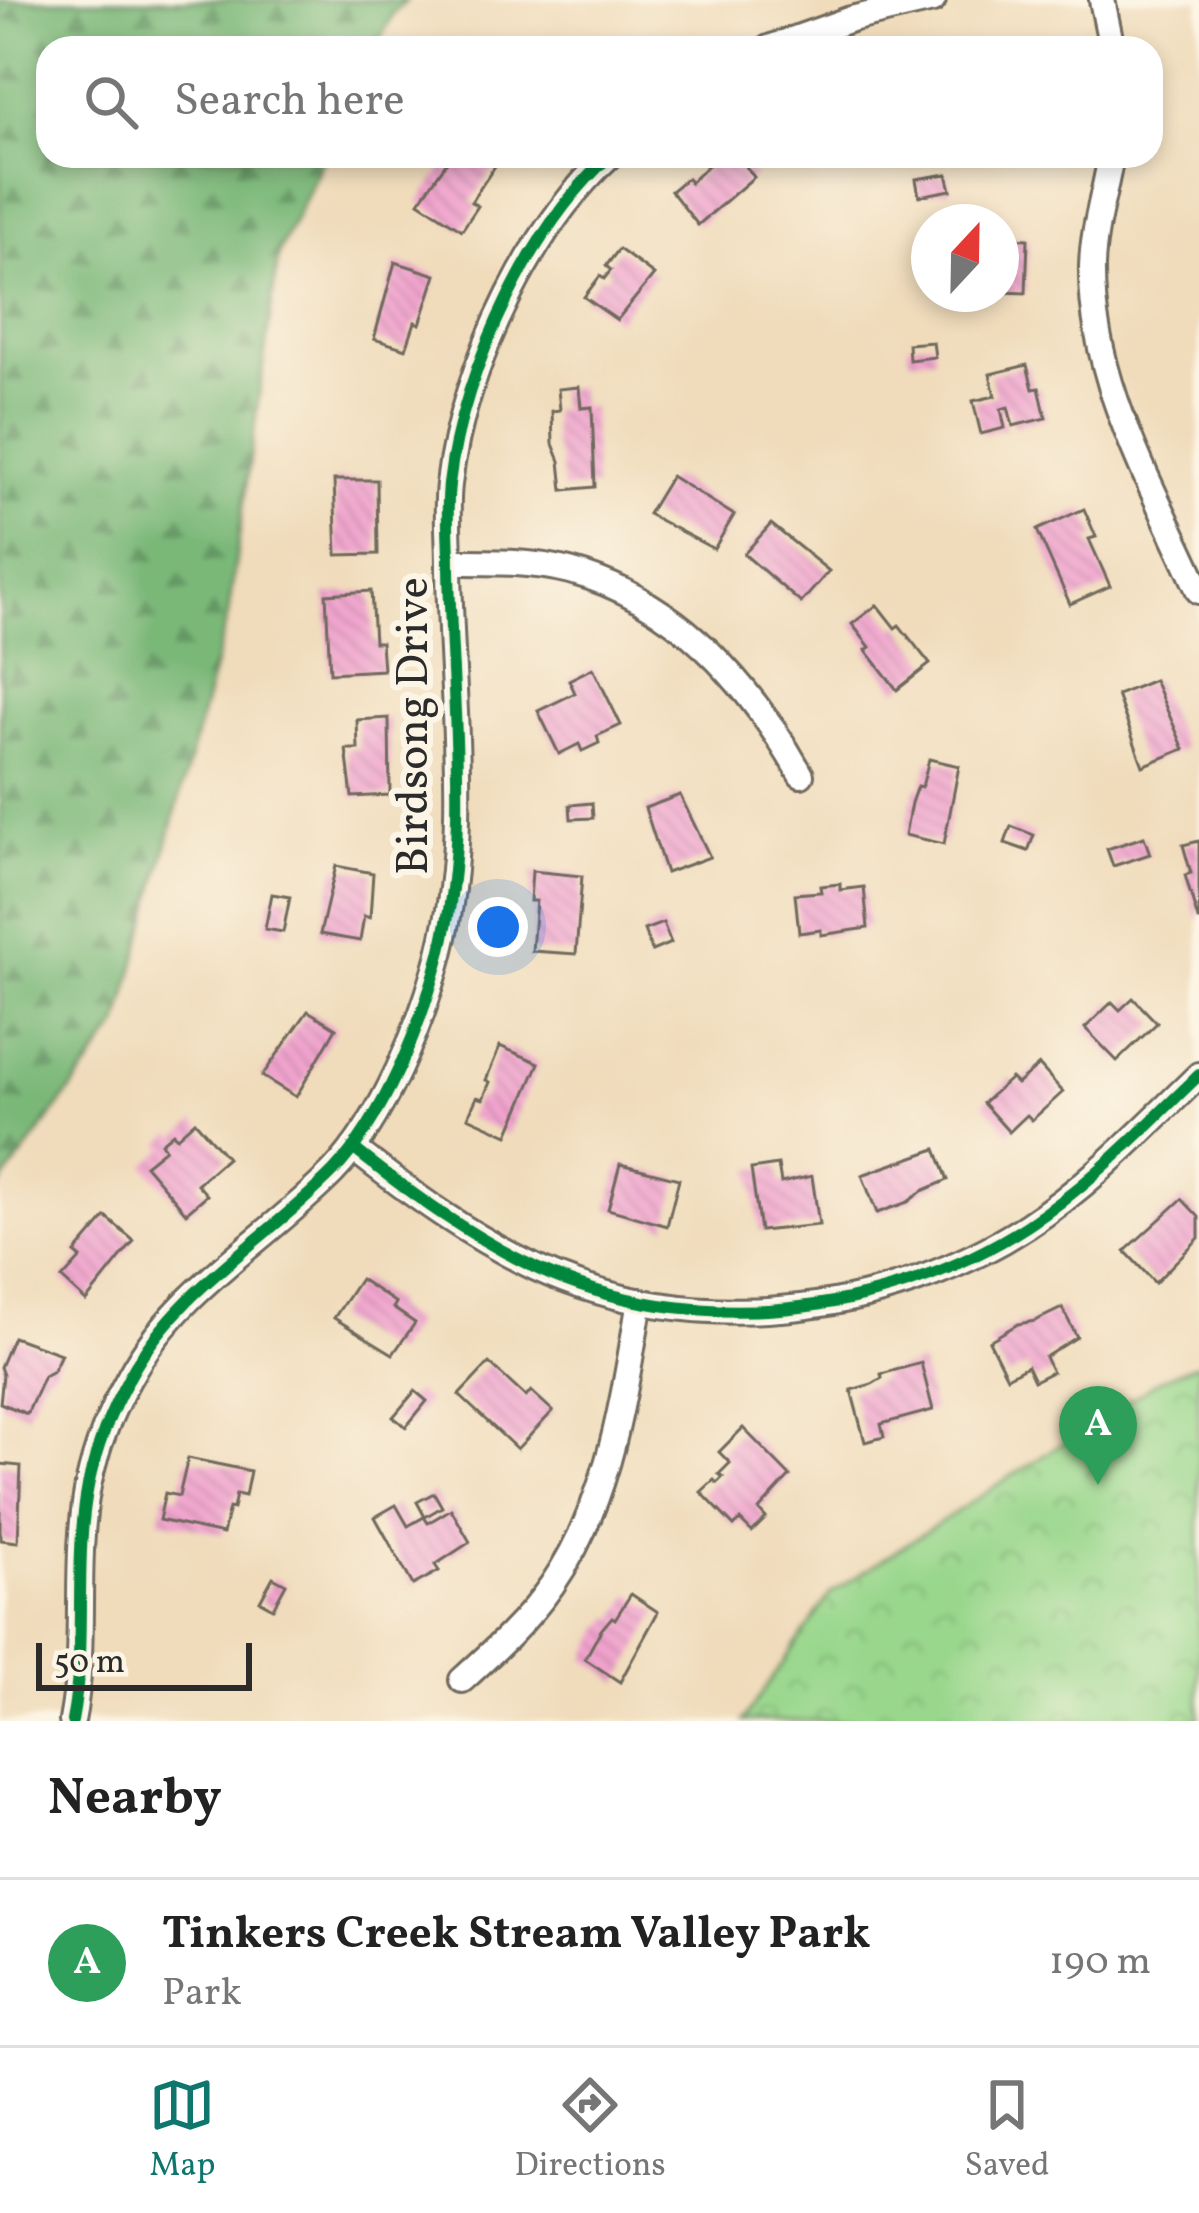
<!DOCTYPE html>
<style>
body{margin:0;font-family:Vollkorn,serif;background:#f2f2f2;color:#222}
.compass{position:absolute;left:911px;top:204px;width:108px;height:108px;border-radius:50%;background:#fff;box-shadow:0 6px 18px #0003;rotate:22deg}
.scale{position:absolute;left:36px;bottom:30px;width:216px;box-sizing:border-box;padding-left:12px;border:6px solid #2b2b2b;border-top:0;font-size:33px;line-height:42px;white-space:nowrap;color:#2b2b2b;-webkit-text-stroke:9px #fcf5e5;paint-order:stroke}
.you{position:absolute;left:498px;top:927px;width:42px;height:42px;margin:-30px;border:9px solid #fff;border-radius:50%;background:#1a73e8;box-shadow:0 0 0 18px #1a73e833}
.badge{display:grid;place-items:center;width:78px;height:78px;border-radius:50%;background:#0f766e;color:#fff;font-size:39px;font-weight:700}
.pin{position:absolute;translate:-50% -99px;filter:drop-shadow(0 3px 6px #0008)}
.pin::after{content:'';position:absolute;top:63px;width:42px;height:36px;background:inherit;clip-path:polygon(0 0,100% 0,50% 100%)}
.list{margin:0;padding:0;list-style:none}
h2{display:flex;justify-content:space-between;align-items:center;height:156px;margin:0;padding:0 48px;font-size:51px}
h2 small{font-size:39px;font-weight:400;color:#767676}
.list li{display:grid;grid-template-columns:78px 1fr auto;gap:36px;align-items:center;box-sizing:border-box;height:168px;padding:0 48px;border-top:3px solid #e0e0e0}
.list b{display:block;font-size:45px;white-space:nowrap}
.list p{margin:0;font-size:39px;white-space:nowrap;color:#767676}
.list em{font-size:39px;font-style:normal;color:#767676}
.icon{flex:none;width:66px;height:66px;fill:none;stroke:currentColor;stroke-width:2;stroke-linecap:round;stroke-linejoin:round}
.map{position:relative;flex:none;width:1199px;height:1721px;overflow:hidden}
.search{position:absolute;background:#fff;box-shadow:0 6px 18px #0003;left:36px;right:36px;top:36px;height:132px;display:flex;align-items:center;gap:30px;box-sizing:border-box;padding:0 42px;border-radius:36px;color:#767676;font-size:45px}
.sheet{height:324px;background:#fff}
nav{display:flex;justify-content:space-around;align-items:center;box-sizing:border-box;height:168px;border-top:3px solid #e0e0e0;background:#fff;font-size:33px;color:#767676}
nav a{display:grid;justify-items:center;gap:6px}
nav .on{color:#0f766e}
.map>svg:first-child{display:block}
.forest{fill:url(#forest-firs);stroke:#527252;stroke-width:3}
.park{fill:url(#park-crowns);stroke:#62815c;stroke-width:3}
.building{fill:url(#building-back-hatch)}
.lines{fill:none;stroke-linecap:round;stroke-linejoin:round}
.street-casing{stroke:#70695d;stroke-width:30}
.street{stroke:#fff;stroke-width:24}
.cycleway-casing{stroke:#fcf5e5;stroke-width:20}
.cycleway{stroke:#00873e;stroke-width:12}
.labels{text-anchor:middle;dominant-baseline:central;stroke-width:12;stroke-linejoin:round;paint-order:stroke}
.street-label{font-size:45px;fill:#2b2b2b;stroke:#fcf5e5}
</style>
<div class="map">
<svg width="1199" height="1721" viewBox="0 0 1199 1721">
<defs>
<pattern id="forest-firs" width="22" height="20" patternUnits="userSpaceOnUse" patternTransform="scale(3)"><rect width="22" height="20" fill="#7ab878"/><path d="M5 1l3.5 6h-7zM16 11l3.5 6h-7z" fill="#649663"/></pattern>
<pattern id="park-crowns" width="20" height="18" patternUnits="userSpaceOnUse" patternTransform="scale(3)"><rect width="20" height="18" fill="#99d78c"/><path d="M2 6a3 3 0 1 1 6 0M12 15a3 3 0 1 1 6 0" fill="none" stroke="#84b979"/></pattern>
<pattern id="building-back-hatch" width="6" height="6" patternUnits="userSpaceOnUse" patternTransform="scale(3)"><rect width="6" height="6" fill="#f0a3cd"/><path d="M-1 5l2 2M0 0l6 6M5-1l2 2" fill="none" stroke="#ce8cb0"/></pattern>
</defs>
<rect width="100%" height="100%" fill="#fcf5e5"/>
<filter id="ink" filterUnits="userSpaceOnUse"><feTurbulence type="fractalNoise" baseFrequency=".00833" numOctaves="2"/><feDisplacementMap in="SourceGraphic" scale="24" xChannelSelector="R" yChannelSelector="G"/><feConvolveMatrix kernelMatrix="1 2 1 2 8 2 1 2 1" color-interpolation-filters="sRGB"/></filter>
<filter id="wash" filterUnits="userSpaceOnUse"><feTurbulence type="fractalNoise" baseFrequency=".004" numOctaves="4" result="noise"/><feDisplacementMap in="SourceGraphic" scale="48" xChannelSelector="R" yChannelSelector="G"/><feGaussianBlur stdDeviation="2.7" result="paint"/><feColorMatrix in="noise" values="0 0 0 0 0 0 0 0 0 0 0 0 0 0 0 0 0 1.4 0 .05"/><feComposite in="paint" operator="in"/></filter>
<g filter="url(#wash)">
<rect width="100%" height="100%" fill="#f0dcbb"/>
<path class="forest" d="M0 0H407L393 14 376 48H48V156H325L279 252 228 615 119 1025 0 1186Z"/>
<path class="park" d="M1199 1363V1721H743L831 1593 1163 1378Z"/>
<g id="blocks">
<g class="building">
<path d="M589 33 602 48H571Z"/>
<path d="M451 156H493L499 160 471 202 478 206 462 230 419 202Z"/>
<path d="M717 156H738L754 177 698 225 671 191 687 178 690 183Z"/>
<path d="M947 174 951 190 919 196 916 179Z"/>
<path d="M1001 238 1028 239 1026 293 1001 292Z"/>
<path d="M619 249 654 275 617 320 584 297 600 276 604 279 611 270 606 266Z"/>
<path d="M395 262 436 275 420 324 415 322 406 349 374 339Z"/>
<path d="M933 342 935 357 909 360 908 344Z"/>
<path d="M1027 365 1033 389 1039 388 1046 418 1013 426 1008 407 1001 409 1005 428 981 434 973 401 995 396 990 374Z"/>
<path d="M579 387 581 408 592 407 595 487 563 490 560 461 553 444 552 411 560 410 558 389Z"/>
<path d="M671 476 734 515 714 549 648 514Z"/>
<path d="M334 480H377L378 554 337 555Z"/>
<path d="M1084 509 1096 537 1089 539 1110 586 1070 604 1037 530Z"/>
<path d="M771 524 829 571 801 603 744 554Z"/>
<path d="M371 591 374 642H381L383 670 330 673 326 594Z"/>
<path d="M877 605 895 628 899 625 930 664 897 690 866 650 870 647 852 624Z"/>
<path d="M593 668 621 725 597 736 599 743 582 751 579 744 559 754 538 711 575 693 569 680Z"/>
<path d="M1154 680 1184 749 1143 766 1117 695Z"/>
<path d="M389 718 390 795 352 797 346 749H358L357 720Z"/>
<path d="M929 759 959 766 944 844 905 835 911 803 917 786 922 787Z"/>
<path d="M680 795 710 857 666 873 645 808Z"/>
<path d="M592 803 593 818 571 819 570 805Z"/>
<path d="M1011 826 1034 835 1028 851 1005 843Z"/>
<path d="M1144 837 1150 854 1113 866 1107 849Z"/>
<path d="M1199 841V920H1198L1185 875 1191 873 1183 845Z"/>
<path d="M336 866 373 873 370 918 364 916 360 941 320 934Z"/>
<path d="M532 871 582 876 576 954 532 951 536 901H530Z"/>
<path d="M840 884V890L864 887 868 928 821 935V930L799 933 795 894 821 892 820 886Z"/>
<path d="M272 894 290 897 283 932 265 929Z"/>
<path d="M663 923 671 943 652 951 644 930Z"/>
<path d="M1133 998 1157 1023 1117 1061 1085 1028 1112 1002 1120 1010Z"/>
<path d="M308 1011 336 1028 296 1097 262 1076Z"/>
<path d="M500 1046 539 1063 508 1135 468 1117 477 1097 483 1099 490 1082 486 1080Z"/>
<path d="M1039 1065 1063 1092 1032 1120 1027 1115 1009 1132 983 1103 1011 1078 1017 1084Z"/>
<path d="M195 1121 227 1158 197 1184 207 1195 186 1213 145 1165 165 1149 161 1143 173 1133 177 1137Z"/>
<path d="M936 1149 948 1180 922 1191 908 1202 877 1213 862 1175Z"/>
<path d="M620 1164 679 1179 667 1226 608 1209Z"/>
<path d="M778 1165 781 1183 812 1176 819 1225 760 1231 751 1169Z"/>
<path d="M1182 1199 1199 1217V1238L1155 1283 1125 1251Z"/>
<path d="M106 1217 134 1241 86 1301 62 1279 81 1258 75 1253Z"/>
<path d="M360 1279 396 1303 393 1308 415 1323 393 1354 334 1318Z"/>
<path d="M1062 1308 1077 1337 1045 1357 1052 1372 1034 1381 1027 1366 1007 1377 989 1341 1018 1324 1035 1321Z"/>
<path d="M13 1337 61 1354 53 1371 44 1376 27 1414 0 1403 3 1375 0 1367Z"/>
<path d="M489 1363 526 1397 531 1391 553 1411 517 1449 459 1395Z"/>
<path d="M921 1363 933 1410 881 1424 884 1437 865 1442 851 1390 872 1384 882 1378 881 1374Z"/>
<path d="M415 1391 427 1401 406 1427 393 1417Z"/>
<path d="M743 1428 790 1476 759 1510 766 1518 752 1532 740 1520 734 1526 701 1492 714 1480 717 1483 723 1477 719 1474 730 1463 719 1452Z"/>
<path d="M188 1458 250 1471 245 1496 236 1494 233 1509 229 1508 223 1534 159 1520 165 1493 179 1496Z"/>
<path d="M0 1464 21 1466 18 1542 0 1540Z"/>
<path d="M434 1493 442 1507 425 1517 417 1502Z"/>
<path d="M396 1505 408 1526 424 1517 428 1523 451 1509 470 1542 435 1565 439 1571 413 1585 375 1517Z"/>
<path d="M273 1577 286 1584 273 1608 260 1601Z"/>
<path d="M631 1594 658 1612 620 1682 585 1659 601 1630 612 1617 615 1619Z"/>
</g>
</g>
</g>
<g filter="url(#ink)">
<use href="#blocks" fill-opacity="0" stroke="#70695d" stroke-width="3"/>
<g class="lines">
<defs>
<g id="street">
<path d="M1102 0 1112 48"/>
<path d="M769 48 851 19 933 0"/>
<path d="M1111 156C1105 192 1093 229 1092 266 1090 382 1154 488 1199 591"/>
<path d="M449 562C489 562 531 561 570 571 677 600 749 682 801 775"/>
<path d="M353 1148C411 1194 469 1236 536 1268 691 1340 885 1318 1027 1226 1090 1185 1145 1127 1199 1075"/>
<path d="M462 1680C494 1651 527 1621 552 1585 610 1501 623 1399 640 1301"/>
<path d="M72 1721C87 1644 73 1563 88 1486 96 1448 111 1410 130 1376 177 1289 265 1241 333 1172 383 1120 422 1023 440 954 472 828 450 693 449 565 449 539 446 510 449 484 457 416 479 355 509 295 535 243 566 196 609 156"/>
</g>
</defs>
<use href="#street" class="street-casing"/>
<use href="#street" class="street"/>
<defs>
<g id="cycleway">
<path d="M353 1148C411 1194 469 1236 536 1268 691 1340 885 1318 1027 1226 1090 1185 1145 1127 1199 1075"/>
<path d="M72 1721C87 1644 73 1563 88 1486 96 1448 111 1410 130 1376 177 1289 265 1241 333 1172 383 1120 422 1023 440 954 472 828 450 693 449 565 449 539 446 510 449 484 457 416 479 355 509 295 535 243 566 196 609 156"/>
</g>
</defs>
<use href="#cycleway" class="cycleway-casing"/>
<use href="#cycleway" class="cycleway"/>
</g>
</g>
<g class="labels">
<g class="street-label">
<text transform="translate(415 726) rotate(-90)">Birdsong Drive</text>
</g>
</g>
</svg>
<svg class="compass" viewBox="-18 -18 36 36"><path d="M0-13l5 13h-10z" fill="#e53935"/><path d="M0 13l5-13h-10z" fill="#767676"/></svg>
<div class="scale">50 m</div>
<div class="you"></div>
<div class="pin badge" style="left:1098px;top:1485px;background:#2e9e5b">A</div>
<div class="search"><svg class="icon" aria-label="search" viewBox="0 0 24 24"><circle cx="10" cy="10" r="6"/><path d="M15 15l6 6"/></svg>Search here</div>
</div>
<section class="sheet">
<h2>Nearby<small></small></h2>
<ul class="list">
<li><span class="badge" style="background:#2e9e5b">A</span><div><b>Tinkers Creek Stream Valley Park</b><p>Park</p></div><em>190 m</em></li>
</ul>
</section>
<nav>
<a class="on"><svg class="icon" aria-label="map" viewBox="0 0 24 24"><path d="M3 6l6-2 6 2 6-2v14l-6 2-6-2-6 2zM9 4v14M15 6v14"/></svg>Map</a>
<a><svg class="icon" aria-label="directions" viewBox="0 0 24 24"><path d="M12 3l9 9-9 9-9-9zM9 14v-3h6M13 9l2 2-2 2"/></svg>Directions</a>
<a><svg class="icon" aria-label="saved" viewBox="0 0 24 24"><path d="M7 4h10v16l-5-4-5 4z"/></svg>Saved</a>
</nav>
